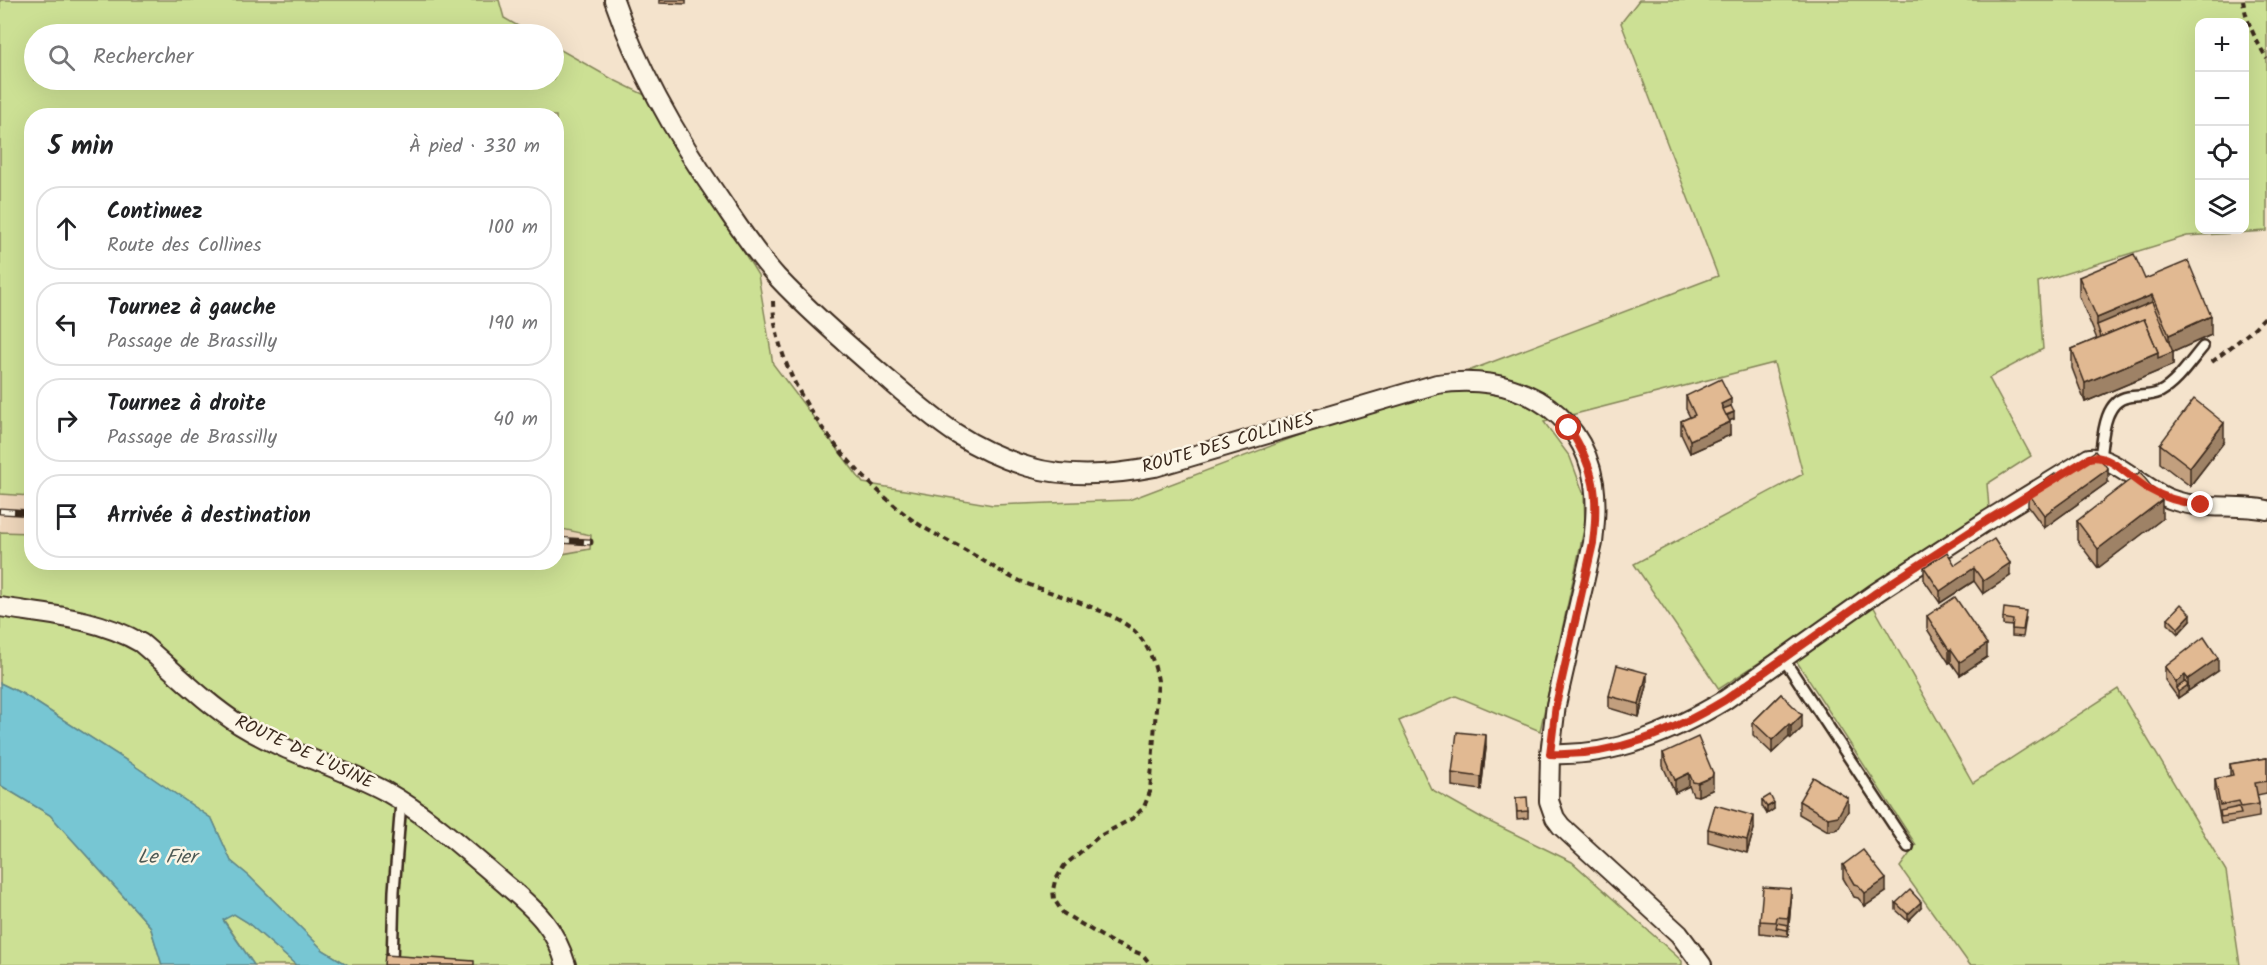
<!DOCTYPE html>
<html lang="fr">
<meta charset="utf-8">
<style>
body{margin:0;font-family:Kalam,sans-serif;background:#f2f2f2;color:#202124}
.controls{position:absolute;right:18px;top:18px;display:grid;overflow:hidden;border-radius:12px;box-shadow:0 6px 24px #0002}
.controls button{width:54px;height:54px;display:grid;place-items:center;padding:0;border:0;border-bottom:2px solid #e0e0e0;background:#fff;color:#202124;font:30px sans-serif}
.stop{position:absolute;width:18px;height:18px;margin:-14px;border:4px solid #c8321e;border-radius:50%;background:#fff}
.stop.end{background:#c8321e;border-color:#fff;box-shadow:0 2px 6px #0008}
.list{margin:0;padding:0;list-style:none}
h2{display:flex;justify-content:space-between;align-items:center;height:78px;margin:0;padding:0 24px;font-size:26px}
h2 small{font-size:20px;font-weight:400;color:#757577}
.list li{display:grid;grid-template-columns:39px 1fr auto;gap:18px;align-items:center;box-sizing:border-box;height:84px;margin:0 12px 12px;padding:0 12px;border:2px solid #e0e0e0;border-radius:24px}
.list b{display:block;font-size:22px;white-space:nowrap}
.list p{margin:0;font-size:20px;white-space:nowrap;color:#757577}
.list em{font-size:20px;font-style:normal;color:#757577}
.icon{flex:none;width:33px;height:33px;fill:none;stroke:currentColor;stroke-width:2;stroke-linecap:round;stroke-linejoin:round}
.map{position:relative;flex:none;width:2267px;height:965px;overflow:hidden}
.search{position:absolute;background:#fff;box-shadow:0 6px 24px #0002;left:24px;top:24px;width:540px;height:66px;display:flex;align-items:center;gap:15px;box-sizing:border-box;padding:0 21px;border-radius:33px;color:#757577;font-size:22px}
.panel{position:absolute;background:#fff;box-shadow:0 6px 24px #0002;left:24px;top:108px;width:540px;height:462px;border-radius:24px}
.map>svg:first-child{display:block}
.built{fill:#eed6bb}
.green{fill:#cce094;stroke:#848559;stroke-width:1.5;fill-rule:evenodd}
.water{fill:#77c6d3;stroke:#5f888b;stroke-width:1.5}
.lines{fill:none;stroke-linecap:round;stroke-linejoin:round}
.lane-casing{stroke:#3b2a1e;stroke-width:14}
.street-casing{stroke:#3b2a1e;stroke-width:22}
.path{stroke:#3b2a1e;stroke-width:4;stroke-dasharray:6 4.5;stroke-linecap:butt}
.lane{stroke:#fcf5e5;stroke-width:9}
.street{stroke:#fcf5e5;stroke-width:18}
.rail-casing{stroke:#3b2a1e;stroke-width:7}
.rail{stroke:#fcf5e5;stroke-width:4.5;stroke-dasharray:14;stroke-linecap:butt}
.wall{fill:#c29f7e;stroke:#3b2a1e;stroke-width:1.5}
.shaded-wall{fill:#9e8266;stroke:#3b2a1e;stroke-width:1.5}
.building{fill:#e1b992;stroke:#3b2a1e;stroke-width:1.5}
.route{stroke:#c8321e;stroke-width:8}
.labels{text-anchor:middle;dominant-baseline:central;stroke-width:5;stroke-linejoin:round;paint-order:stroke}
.street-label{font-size:18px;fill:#3b2a1e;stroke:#fcf5e5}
.water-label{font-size:20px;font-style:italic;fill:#4d5954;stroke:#fcf5e5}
</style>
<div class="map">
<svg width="2267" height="965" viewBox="0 0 2267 965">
<rect width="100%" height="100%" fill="#f4e3cc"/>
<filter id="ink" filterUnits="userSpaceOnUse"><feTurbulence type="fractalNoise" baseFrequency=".0167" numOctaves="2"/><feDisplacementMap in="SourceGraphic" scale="12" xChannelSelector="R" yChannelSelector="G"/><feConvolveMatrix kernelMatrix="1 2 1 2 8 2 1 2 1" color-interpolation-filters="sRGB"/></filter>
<g filter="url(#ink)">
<g class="built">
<path d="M0 494 31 496V533L0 532Z"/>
<path d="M557 528 591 535 590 549 557 555Z"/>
</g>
<g class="green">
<path d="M0 0H499L504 18 532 34H34V80H554V46L612 79 647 96 758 275 773 364 863 483 993 505 1129 500 1718 276 1621 23 1639 0H2267V231L2187 236 2038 282 2043 349 1989 378 2031 456 1987 484 1989 508 1867 595 1973 783 2118 689 2226 871 2240 965H1970L1900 867 1916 845 1786 645 1719 689 1634 564 1803 474 1774 363 1544 422 1570 457 1584 495 1585 525 1540 731 1456 696 1399 721 1431 789 1484 819 1572 862 1682 961V965H348L323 950 249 876 231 861 212 819 129 762 23 694 0 683V532L31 533 32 562H556L557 555 590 549 591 535 557 528 556 116H32L31 496 0 494ZM2200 22H2244V230H2200Z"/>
<path d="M0 785 50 815 150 926 162 965H0Z"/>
<path d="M234 914 247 922 296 965H254L223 919Z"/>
</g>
<path class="water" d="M0 683 23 694 129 762 212 819 231 861 249 876 323 950 348 965H296L247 922 234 914 223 920 254 965H162L150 926 50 815 0 785Z"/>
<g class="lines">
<defs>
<g id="lane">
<path d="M2100 458C2103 439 2103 401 2128 397 2139 395 2149 397 2160 392 2177 383 2190 362 2203 347"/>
<path d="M1783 658 1908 847"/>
<path d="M401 802 394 891 392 964 417 965"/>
</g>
<g id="street">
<path d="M614 0C639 73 679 141 723 204 740 229 757 255 777 277 808 310 849 346 884 376 933 418 965 448 1029 467 1070 479 1114 475 1155 467L1437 384C1510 372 1581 406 1594 483 1597 504 1595 523 1593 543L1556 705 1550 754 1549 801 1555 818 1561 826 1679 934 1702 965"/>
<path d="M0 607C48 615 98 618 141 643 173 670 204 702 240 725 285 753 338 766 385 791 427 815 461 846 497 877 530 906 553 921 566 965"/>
<path d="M1550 754C1613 757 1672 732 1725 700L1877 592 1988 520 2089 458C2110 454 2147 491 2170 499 2201 511 2236 503 2267 510"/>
</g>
</defs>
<use href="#lane" class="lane-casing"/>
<use href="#street" class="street-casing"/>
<g class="path">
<path d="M2243 0C2246 22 2256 40 2267 59"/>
<path d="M773 301C775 384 844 465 906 515 925 531 951 541 972 554 988 563 1003 574 1020 581 1051 594 1107 608 1132 629 1147 641 1155 663 1158 681L1150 792 1144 807 1133 818 1098 837 1064 866 1055 881 1053 890 1054 899 1063 913 1113 943 1143 955 1151 965"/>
<path d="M2212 362 2250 332 2267 315"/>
</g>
<use href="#lane" class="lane"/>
<use href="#street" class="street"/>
<defs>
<g id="rail">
<path d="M0 511 32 513"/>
<path d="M556 540 590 542"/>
</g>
</defs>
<use href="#rail" class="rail-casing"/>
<use href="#rail" class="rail"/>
</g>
<g class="wall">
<path d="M659 0H686V4L659 3Z"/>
<path d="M2079 277 2145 279 2211 335 2173 352V365L2085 402 2072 368V349L2097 339 2079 296Z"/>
<path d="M1686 396 1731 406 1734 419 1729 421 1730 435 1690 453 1681 434V421L1690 417 1686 409Z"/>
<path d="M2224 442 2190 486 2160 463V444Z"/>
<path d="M2059 478 2108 482 2044 528 2028 506V493Z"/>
<path d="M2162 519 2098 568 2077 540V521Z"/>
<path d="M1955 565 2010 576 1983 594 1974 581 1940 603 1924 580V567Z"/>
<path d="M1927 616 1987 657 1960 675 1951 662 1949 663 1927 629Z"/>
<path d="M2003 618H2026L2023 637 2012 636V626L2003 625Z"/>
<path d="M2168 618 2191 620 2178 634 2168 624Z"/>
<path d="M2165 667 2218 671 2178 698 2165 680Z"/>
<path d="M1647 686 1639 717 1609 708V696Z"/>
<path d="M1781 694 1802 728 1791 739 1789 737 1772 753 1753 735V722Z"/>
<path d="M1486 748 1481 790 1452 786V773Z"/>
<path d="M1663 753 1713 786 1712 790 1698 796 1693 795 1689 786 1675 793 1663 766Z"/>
<path d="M2267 758V793L2257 795 2259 804V817L2221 824 2215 792V779L2230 776V764Z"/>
<path d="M1516 798 1528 811V818L1517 819Z"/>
<path d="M1762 800 1774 809 1767 814 1762 806Z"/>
<path d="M1799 801 1848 811 1838 829 1828 831 1799 814Z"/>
<path d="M1708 829H1754L1747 853 1708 842Z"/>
<path d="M1843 865 1886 892 1865 906 1858 898 1854 897 1843 878Z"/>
<path d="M1791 902 1788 936 1760 933V921Z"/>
<path d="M1896 903 1921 908 1908 921 1896 910Z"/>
</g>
<g class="shaded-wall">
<path d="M2152 295V314L2097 325V318Z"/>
<path d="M2211 316V335L2169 354V335Z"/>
<path d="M2158 352H2173V365L2085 402V383Z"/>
<path d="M1731 399V412L1723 416 1721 404Z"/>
<path d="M1734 412V419L1724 423V417Z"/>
<path d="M1730 422V435L1690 453V440Z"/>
<path d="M2224 423V442L2190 486V467Z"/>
<path d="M2108 469V482L2044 528V515Z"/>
<path d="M2162 500V519L2098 568V549Z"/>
<path d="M2010 563V576L1983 594V581Z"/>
<path d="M1974 568V581L1940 603V591Z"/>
<path d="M2191 614V620L2178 634V628Z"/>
<path d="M1987 644V657L1960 675V662Z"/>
<path d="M1951 649V662L1949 663V650Z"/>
<path d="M2218 658V671L2188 691V679Z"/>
<path d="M1647 673V686L1639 717V704Z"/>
<path d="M2185 675V687L2188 685V691L2178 698V692L2176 688V682Z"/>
<path d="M1802 715V728L1791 739V726Z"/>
<path d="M1789 724V737L1772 753V740Z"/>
<path d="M1486 735V748L1481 790V777Z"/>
<path d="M1689 773V786L1675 793V780Z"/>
<path d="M1713 773V786L1712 790 1698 796V783Z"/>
<path d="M1848 798V811L1838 829 1828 831V818Z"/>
<path d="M1774 803V809L1767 814V807Z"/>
<path d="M1754 816V829L1747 853V840Z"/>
<path d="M1886 879V892L1865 906V893Z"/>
<path d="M1791 889V902L1788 936V918Z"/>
<path d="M1921 902V908L1908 921V914Z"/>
</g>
<g class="building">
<path d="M2134 254 2145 279 2188 261 2211 316 2169 335 2152 295 2097 318 2079 277Z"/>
<path d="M2152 302 2173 352 2158 358V352L2144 319 2101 337 2097 325Z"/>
<path d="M2144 319 2158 352 2085 383 2072 349Z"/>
<path d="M1721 379 1731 399 1721 404 1730 422 1690 440 1681 421 1695 415 1686 396Z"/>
<path d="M2194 399 2224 423 2190 467 2160 444Z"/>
<path d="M1731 406 1734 412 1726 415 1723 409Z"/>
<path d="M2095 451 2108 469 2044 515 2028 493 2056 473 2059 478Z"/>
<path d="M2140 472 2162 500 2098 549 2077 521Z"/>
<path d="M1994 539 2010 563 1983 581 1974 568 1940 591 1924 567 1947 552 1955 565Z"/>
<path d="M1955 597 1987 644 1960 662 1951 649 1949 650 1927 616Z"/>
<path d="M2181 604 2191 614 2178 628 2168 618Z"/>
<path d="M2004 608 2026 611 2023 630 2012 629 2013 620 2003 618Z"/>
<path d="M2204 637 2218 658 2188 679 2185 675 2176 682 2165 667Z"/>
<path d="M1617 665 1647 673 1639 704 1609 696Z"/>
<path d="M2185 682 2188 685 2178 692 2176 688Z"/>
<path d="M1781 694 1802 715 1791 726 1789 724 1772 740 1753 722Z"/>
<path d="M1457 732 1486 735 1481 777 1452 773Z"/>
<path d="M1698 737 1713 773 1712 777 1698 783 1693 782 1689 773 1675 780 1663 753Z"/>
<path d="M2267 758V781L2255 783 2259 804 2241 807 2239 801 2220 805 2215 779 2233 775 2230 764Z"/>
<path d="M1813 777 1848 798 1838 816 1828 818 1799 801Z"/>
<path d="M1770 795 1774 803 1767 807 1762 800Z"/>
<path d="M1527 797 1528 811 1517 812 1516 798Z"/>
<path d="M1715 805 1754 816 1747 840 1708 829Z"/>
<path d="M2239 807 2241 814 2221 817 2220 811Z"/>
<path d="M1863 850 1886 879 1865 893 1858 885 1854 884 1843 865Z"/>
<path d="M1763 887 1791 889 1788 918 1777 917 1776 922 1760 921Z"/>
<path d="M1910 890 1921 902 1908 914 1896 903Z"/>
<path d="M1777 923 1788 925V930L1776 928Z"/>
<path d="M385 955 474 961V965H384Z"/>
</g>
</g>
<g class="lines" filter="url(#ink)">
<path class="route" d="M1569 428C1595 468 1599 496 1593 543L1556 705 1550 754C1613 757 1672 732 1725 700L1877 592 1988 520 2089 458C2111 453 2129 478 2147 488 2164 498 2182 503 2201 505"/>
</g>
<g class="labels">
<g class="street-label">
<text transform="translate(1228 444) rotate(-16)">ROUTE DES COLLINES</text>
<text transform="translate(304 753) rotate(25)">ROUTE DE L'USINE</text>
</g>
<g class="water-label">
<text x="167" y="858">Le Fier</text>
</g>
</g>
</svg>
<div class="controls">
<button>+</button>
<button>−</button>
<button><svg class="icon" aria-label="locate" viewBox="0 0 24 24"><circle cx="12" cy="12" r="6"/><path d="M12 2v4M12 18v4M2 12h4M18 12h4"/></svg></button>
<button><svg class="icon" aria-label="layers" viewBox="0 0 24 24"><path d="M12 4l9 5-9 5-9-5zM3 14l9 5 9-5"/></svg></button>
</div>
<div class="stop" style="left:1569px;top:428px"></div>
<div class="stop end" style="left:2201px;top:505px"></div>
<div class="search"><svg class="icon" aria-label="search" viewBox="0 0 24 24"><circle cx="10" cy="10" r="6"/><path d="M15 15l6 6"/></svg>Rechercher</div>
<section class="panel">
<h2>5 min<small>À pied · 330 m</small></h2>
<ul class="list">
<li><svg class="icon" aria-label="ahead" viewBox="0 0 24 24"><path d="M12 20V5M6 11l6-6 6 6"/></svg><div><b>Continuez</b><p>Route des Collines</p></div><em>100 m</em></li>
<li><svg class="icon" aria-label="left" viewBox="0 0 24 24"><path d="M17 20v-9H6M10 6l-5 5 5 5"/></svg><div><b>Tournez à gauche</b><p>Passage de Brassilly</p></div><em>190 m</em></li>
<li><svg class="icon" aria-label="right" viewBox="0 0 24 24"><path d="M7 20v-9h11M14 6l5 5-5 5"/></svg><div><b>Tournez à droite</b><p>Passage de Brassilly</p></div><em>40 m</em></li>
<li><svg class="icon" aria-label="arrive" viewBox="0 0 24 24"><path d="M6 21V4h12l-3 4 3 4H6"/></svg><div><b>Arrivée à destination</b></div></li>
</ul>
</section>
</div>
